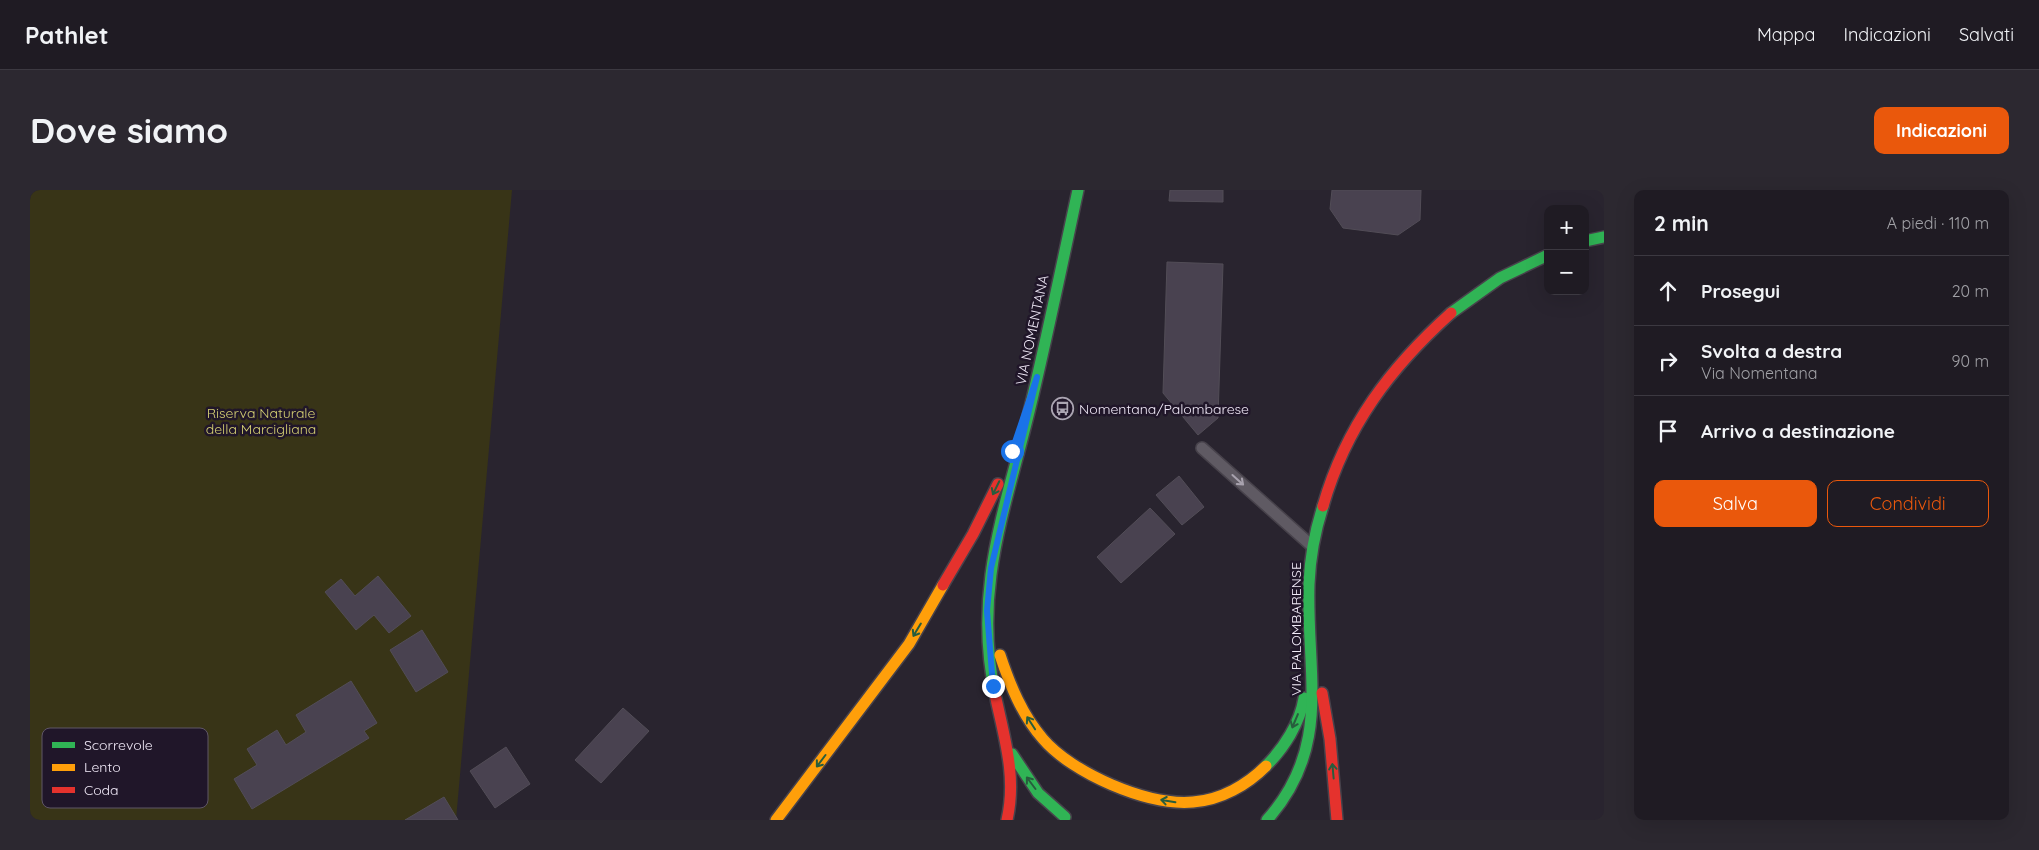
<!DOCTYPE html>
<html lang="it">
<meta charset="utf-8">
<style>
body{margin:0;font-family:Quicksand,sans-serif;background:#2c2830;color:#f1f3f6}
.controls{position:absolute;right:15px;top:15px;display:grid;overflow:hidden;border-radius:10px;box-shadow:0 5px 20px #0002}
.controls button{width:45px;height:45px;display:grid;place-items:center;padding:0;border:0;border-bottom:1px solid #3c3941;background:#1f1b23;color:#f1f3f6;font:25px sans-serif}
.stop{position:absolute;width:15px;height:15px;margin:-11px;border:4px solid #1a73e8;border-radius:50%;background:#fff}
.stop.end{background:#1a73e8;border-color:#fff;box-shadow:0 1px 5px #0008}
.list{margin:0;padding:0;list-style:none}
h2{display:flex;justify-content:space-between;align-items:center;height:65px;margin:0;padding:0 20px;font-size:21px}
h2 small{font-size:16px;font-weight:400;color:#a1a1a6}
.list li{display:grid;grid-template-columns:32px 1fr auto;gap:15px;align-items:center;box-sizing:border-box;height:70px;padding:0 20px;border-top:1px solid #3c3941}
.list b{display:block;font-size:19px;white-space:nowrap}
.list p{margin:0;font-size:16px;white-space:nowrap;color:#a1a1a6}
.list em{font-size:16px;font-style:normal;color:#a1a1a6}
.actions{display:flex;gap:10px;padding:15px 20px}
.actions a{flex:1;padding:11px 0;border:1px solid #ea580c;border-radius:10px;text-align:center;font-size:18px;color:#ea580c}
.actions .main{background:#ea580c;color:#fff}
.icon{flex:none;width:28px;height:28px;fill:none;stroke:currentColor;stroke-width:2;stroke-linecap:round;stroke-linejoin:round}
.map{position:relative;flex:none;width:1574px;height:630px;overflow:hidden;border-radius:10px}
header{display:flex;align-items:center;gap:30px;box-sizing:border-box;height:70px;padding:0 25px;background:#1f1b23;border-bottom:1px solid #3c3941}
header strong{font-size:24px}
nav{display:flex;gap:28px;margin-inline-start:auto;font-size:18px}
.intro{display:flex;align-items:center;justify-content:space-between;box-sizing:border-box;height:120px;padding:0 30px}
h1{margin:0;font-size:35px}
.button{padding:12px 22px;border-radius:10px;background:#ea580c;color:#fff;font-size:18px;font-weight:700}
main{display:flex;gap:30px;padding:0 30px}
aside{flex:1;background:#1f1b23;border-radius:10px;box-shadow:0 5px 20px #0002}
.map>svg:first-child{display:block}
.green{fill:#383417}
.building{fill:#494250;stroke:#524d57}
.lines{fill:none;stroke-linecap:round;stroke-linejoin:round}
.lane-casing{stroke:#47424b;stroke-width:14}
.fast-casing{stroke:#47424b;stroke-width:14}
.slow-casing{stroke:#47424b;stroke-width:14}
.jam-casing{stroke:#47424b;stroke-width:14}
.lane{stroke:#5f5a63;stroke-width:11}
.fast{stroke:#30b455;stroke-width:11}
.slow{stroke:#ff9f0a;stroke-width:11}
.jam{stroke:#e5322d;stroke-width:11}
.oneway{stroke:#a8a2ae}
.oneway2{stroke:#275d3d}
.route{stroke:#1a73e8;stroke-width:6}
.labels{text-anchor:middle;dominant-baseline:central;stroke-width:5;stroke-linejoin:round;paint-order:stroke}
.street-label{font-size:14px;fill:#f1eaf8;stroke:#201629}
.poi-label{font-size:14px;fill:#f1eaf8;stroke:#201629;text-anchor:start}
.park-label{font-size:14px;fill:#d5d073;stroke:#201629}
.key{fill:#201629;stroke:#5f5667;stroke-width:1}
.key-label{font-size:14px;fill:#f1eaf8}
</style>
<header>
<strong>Pathlet</strong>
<nav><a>Mappa</a><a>Indicazioni</a><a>Salvati</a></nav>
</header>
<div class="intro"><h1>Dove siamo</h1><a class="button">Indicazioni</a></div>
<main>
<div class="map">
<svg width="1574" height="630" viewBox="0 0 1574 630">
<rect width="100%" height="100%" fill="#29242f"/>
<path class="green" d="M0 0H482L426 630H0Z"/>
<g class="building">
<path d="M1140 0H1193V12L1139 11Z"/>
<path d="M1302 0H1391L1390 30 1368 45 1313 38 1300 19Z"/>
<path d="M1137 72 1193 74 1188 228 1168 245 1133 203Z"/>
<path d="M1149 286 1174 317 1152 335 1126 305Z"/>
<path d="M1120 318 1145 344 1091 393 1067 367Z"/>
<path d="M348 386 381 426 359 443 344 425 326 440 295 402 311 389 325 406Z"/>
<path d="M392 440 418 482 386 502 360 460Z"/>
<path d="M321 491 347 533 334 541 339 548 222 619 204 589 227 575 217 559 247 540 256 555 276 542 266 525Z"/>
<path d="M593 518 619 541 571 593 545 570Z"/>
<path d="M476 557 500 594 465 618 440 581Z"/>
<path d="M414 607 428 630H375Z"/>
</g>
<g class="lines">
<defs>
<path id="lane" d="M1172 258 1282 356"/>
<g id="fast">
<path d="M1555 51 1574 47"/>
<path d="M1421 123 1470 88 1518 65"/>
<path d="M965 504C943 400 975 320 999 222 1017 148 1032 74 1048 0"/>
<path d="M982 564 1008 603 1035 627"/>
<path d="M1236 576C1254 558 1270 533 1274 508"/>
<path d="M1237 630C1303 556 1276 483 1279 394 1280 368 1285 341 1293 316"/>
</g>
<g id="slow">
<path d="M970 465C980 495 992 525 1013 549 1042 583 1117 616 1163 612 1191 610 1217 595 1236 576"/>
<path d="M746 630 879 454 913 395"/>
</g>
<g id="jam">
<path d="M1293 316C1316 236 1360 178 1421 123"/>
<path d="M913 395 943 344 968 294"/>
<path d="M1292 503 1300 549 1307 630"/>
<path d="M965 504C974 547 987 586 977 630"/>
</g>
</defs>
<use href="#lane" class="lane-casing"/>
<use href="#fast" class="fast-casing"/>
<use href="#slow" class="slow-casing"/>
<use href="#jam" class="jam-casing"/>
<use href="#lane" class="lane"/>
<use href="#fast" class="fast"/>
<use href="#slow" class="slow"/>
<use href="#jam" class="jam"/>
</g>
<defs><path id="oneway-shaft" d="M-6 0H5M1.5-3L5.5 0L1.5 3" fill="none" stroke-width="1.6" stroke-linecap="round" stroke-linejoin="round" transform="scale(1.25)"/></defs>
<use class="oneway" href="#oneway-shaft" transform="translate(1208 290) rotate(42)"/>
<g class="oneway2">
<use href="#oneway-shaft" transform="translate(966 298) rotate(116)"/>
<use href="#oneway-shaft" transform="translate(887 440) rotate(121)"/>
<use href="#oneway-shaft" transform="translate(1265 531) rotate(113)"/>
<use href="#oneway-shaft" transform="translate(1001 533) rotate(-123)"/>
<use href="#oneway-shaft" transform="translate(791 571) rotate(127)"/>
<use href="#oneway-shaft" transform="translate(1303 581) rotate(-95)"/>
<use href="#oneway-shaft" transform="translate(1001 593) rotate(-127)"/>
<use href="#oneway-shaft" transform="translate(1138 611) rotate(-171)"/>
</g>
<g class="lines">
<path class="route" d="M963 496 957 421 961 378 1007 187 982 261"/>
</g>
<defs>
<symbol id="bus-ring" viewBox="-11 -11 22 22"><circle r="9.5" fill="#201629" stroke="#aba5b2" stroke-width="1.5"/><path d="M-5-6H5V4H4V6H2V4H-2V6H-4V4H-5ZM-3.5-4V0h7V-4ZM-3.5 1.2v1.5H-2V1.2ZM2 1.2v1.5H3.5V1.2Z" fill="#aba5b2"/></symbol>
</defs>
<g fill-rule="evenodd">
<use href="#bus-ring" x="1020" y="206" width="25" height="25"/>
</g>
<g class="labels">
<g class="street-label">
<text transform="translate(1002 140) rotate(-78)">VIA NOMENTANA</text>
<text transform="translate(1266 439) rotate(-90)">VIA PALOMBARENSE</text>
</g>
<g class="poi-label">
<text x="1049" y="219">Nomentana/Palombarese</text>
</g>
<g class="park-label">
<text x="231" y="223">Riserva Naturale<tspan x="231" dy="16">della Marcigliana</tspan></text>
</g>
</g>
<rect x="12" y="538" width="166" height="80" rx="8" class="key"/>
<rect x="22" y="552" width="23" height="6" fill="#30b455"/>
<rect x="22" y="574" width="23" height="7" fill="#ff9f0a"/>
<rect x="22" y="597" width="23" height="6" fill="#e5322d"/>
<g class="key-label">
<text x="54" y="560">Scorrevole</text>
<text x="54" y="582">Lento</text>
<text x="54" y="605">Coda</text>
</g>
</svg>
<div class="controls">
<button>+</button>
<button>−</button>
</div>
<div class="stop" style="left:982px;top:261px"></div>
<div class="stop end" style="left:963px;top:496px"></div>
</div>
<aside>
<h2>2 min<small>A piedi · 110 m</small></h2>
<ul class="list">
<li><svg class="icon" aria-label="ahead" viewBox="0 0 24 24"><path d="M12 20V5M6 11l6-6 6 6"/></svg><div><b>Prosegui</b></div><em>20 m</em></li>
<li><svg class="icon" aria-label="right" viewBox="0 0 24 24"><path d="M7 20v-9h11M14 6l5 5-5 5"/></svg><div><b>Svolta a destra</b><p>Via Nomentana</p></div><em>90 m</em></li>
<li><svg class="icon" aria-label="arrive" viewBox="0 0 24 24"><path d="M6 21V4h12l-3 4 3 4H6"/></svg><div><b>Arrivo a destinazione</b></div></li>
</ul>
<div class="actions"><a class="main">Salva</a><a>Condividi</a></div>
</aside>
</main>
